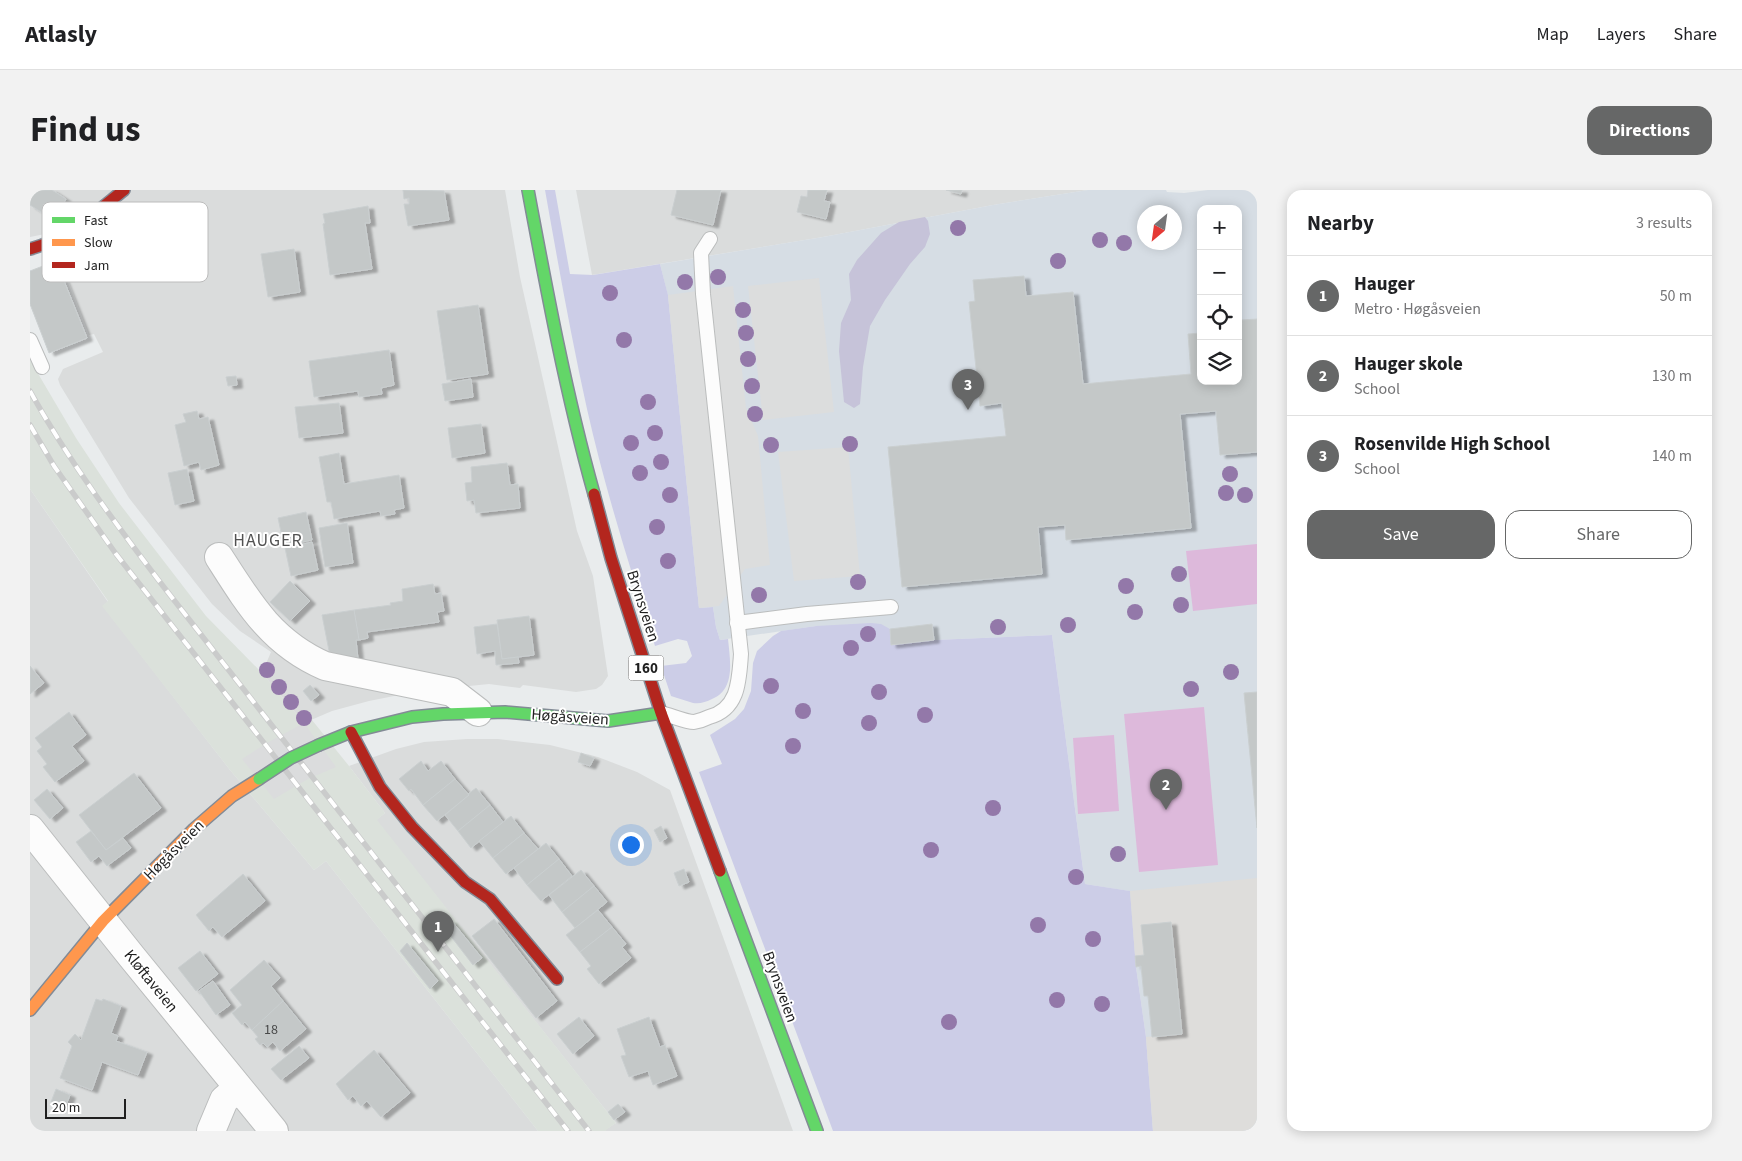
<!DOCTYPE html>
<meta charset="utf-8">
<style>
body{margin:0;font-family:"Source Sans 3",sans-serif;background:#f2f2f2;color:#202124}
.controls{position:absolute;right:15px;top:15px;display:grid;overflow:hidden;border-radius:10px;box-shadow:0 2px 12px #0003}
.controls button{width:45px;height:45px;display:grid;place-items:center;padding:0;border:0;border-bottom:1px solid #e0e0e0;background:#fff;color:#202124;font:25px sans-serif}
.compass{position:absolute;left:1107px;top:15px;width:45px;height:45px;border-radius:50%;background:#fff;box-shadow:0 2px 12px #0003;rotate:209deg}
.scale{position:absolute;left:15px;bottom:12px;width:81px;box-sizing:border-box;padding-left:5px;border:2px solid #1f1f1f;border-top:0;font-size:14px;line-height:18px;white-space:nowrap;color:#1f1f1f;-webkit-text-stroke:4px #fff;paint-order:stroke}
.you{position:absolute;left:600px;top:654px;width:18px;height:18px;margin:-12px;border:4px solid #fff;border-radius:50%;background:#1a73e8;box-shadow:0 0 0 8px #1a73e833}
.badge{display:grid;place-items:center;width:32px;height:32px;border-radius:50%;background:#666767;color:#fff;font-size:16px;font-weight:700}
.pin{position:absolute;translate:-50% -41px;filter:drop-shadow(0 1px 2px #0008)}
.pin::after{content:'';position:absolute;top:26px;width:18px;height:15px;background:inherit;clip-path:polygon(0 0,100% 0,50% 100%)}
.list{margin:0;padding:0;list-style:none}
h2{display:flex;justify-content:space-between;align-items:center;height:65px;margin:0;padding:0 20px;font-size:21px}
h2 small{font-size:16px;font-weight:400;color:#757577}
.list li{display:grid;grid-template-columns:32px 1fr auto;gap:15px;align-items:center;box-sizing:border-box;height:80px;padding:0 20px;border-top:1px solid #e0e0e0}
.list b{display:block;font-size:19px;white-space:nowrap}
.list p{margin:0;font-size:16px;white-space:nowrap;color:#757577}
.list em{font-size:16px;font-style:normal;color:#757577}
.actions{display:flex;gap:10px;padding:15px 20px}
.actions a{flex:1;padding:11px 0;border:1px solid #666767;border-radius:15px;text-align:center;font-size:18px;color:#666767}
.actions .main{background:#666767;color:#fff}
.icon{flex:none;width:28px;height:28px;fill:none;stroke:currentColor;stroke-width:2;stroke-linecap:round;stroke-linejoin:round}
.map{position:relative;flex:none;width:1227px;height:941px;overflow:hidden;border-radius:15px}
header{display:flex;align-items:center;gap:30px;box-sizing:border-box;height:70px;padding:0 25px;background:#fff;border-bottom:1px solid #e0e0e0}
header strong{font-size:24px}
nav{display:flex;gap:28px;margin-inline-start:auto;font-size:18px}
.intro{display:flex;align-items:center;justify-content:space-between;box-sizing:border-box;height:120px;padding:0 30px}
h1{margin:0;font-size:35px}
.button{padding:12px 22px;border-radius:15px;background:#666767;color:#fff;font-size:18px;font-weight:700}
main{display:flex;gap:30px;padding:0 30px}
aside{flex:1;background:#fff;border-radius:15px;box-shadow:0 2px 12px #0003}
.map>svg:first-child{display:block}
.residential{fill:#dadcdc}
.industrial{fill:#dbe1db}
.education{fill:#d6dde4;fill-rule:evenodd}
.grass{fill:#cccde7}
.forest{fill:#c6c3d9}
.pitch{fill:#ddb9db}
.parking{fill:#dcdddd}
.plaza{fill:#dedddb}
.pier{fill:#dbdcdd}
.building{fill:#c4c8c8;stroke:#cacfd0;filter:url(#shadow)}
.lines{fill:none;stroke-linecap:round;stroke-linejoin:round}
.lane-casing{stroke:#bbbdbd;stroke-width:16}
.street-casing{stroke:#bbbdbd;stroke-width:30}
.fast-casing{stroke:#838b96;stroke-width:14}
.slow-casing{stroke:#838b96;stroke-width:14}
.jam-casing{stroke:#838b96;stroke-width:14}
.lane{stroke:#fcfcfc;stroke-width:14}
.street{stroke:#fcfcfc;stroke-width:28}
.fast{stroke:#63d668;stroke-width:11}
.slow{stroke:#ff974d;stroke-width:11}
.jam{stroke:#b3261e;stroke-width:11}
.rail-casing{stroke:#cacbcb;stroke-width:5.5}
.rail{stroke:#fff;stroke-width:4;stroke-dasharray:11;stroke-linecap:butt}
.fast-bridge-casing{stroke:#838b96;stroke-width:14;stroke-linecap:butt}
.fast-bridge{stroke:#63d668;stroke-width:11}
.tree{fill:#9378a9}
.labels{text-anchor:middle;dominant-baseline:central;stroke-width:4;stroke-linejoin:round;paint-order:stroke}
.number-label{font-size:14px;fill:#484949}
.shield{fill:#fff;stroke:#626262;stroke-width:1}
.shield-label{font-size:15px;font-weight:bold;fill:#1f1f1f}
.street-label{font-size:16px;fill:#1f1f1f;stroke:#fff}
.neighbourhood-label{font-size:18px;letter-spacing:1px;fill:#525252;stroke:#fff}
.key{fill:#fff;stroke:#bcbcbc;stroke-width:1}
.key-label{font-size:14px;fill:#1f1f1f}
</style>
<header>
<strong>Atlasly</strong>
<nav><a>Map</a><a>Layers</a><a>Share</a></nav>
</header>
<div class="intro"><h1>Find us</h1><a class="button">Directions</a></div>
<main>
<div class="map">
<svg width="1227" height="941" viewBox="0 0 1227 941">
<defs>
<filter id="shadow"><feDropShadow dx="5.5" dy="3" stdDeviation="1" flood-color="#0004"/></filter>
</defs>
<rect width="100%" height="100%" fill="#e9eced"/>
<g class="residential">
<path d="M0 0H475L490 87 547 341 563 386 578 486 572 495 566 499 546 502 493 495 490 498 459 494 389 501 339 511 302 521 274 533 232 483 241 462 210 441 182 414 99 308 30 195 28 189 33 179 73 162 64 144 59 145 20 43 0 47Z"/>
<path d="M546 0H1058L963 15 793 47 562 85Z"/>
<path d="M0 299 78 412 73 416 200 580 284 680 296 671 508 941H0Z"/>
<path d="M437 549H468L520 555 568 567 607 582 640 600 763 941H576L575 940 586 933 346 630 355 623 319 576 366 559 394 552Z"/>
</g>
<path class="industrial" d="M0 170 46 248 89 313 176 426 232 483 274 533 282 530 319 576 355 623 347 630 586 933 576 940V941H508L296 671 284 680 200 580 72 416 78 411 0 299Z"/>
<path class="education" d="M1058 0H1136L1137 2 1154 3 1178 0H1227V941H1123L1116 847 1106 777 1099 701 1055 694 1022 445 904 450 861 455 786 436 690 450 686 437 683 417 669 418 638 106 630 74 793 47 963 15ZM1171 19H1208V191H1171ZM1114 22H1144V52H1114Z"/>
<g class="grass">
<path d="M515 0H525L540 84 563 85 630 74 638 105 669 418 683 417 686 437 690 450 698 449C700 470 706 499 682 509 676 512 670 514 663 513 656 511 648 508 641 506L631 476 656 473 662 466 657 451 648 449 625 456C600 378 575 299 557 219 541 147 528 73 515 0Z"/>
<path d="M841 433 851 434 860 439 861 455 904 450 1022 445 1055 694 1100 701 1106 777 1116 847 1123 941H803L669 582 692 574 680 545 705 529 714 519 721 501 723 473 727 461 743 446 751 441 786 436Z"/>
</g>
<path class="forest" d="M895 27 898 31 900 44 895 57 880 74 855 110 840 136 833 177 830 214 824 218 814 212 809 161 811 133 821 110 819 84 827 70 851 43 869 32Z"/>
<g class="pitch">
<path d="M1227 354V414L1163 421 1156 361Z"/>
<path d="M1174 517 1188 675 1109 682 1094 524Z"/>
<path d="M1084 545 1089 621 1048 624 1043 548Z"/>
</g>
<g class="parking">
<path d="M789 88 804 222 733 230 718 96Z"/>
<path d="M703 96 716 218 728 246 740 375 715 379 689 416 669 418 638 105Z"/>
<path d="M818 257 830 386 764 391 748 262Z"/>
</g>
<path class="plaza" d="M1227 688V941H1123L1116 847 1152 843 1141 733 1114 765 1105 766 1100 701Z"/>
<path class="pier" d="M274 533 306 577 278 589 244 609 212 569 237 553Z"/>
<g class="building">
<path d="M0 0H22L36 9 24 30 0 15Z"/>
<path d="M373 0 414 1 419 30 378 36 374 14H379V8L374 9Z"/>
<path d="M647 0H691L683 35 641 25Z"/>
<path d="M778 0H797L794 11 800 12 796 29 767 22 771 6 777 7Z"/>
<path d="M916 0H932L931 4Z"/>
<path d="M338 16 340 33H335L342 79 300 85 293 34 295 33 293 24Z"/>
<path d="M264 59 270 102 238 107 231 64Z"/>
<path d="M26 71 57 148 19 163 0 114V81Z"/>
<path d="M994 86 996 106 1043 102 1053 194 1161 184 1158 144 1171 143V191H1208V135L1212 134 1211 130 1227 129V262L1190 265 1186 221 1150 224 1161 338 1036 350 1035 335 1008 337 1012 384 872 397 858 257 976 246 972 213 950 216 939 112 945 111 943 90Z"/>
<path d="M448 115 458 184 417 190 407 121Z"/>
<path d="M359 160 364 195 351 198 352 204 329 207 328 201 284 207 279 171Z"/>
<path d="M206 186 207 195 198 196 196 187Z"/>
<path d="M441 189 443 207 415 211 412 194Z"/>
<path d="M309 213 313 243 269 248 265 217Z"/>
<path d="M167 221 169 229 178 227 189 275 171 280 169 272 154 276 145 235 156 232 153 224Z"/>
<path d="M451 234 455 263 422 268 418 238Z"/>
<path d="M309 263 314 294 369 285 374 318 364 320 365 324 351 326 350 321 304 329 301 312H297L289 267Z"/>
<path d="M477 273 480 295 488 294 490 318 446 323 444 310 437 311 435 293 442 292 441 277Z"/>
<path d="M157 279 164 311 145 315 138 283Z"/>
<path d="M276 322 282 350 254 356 248 328Z"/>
<path d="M317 333 323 373 295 377 289 338Z"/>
<path d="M282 352 288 380 261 386 255 358Z"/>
<path d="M260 391 280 411 260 431 240 412Z"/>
<path d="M403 394 405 404 411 403 414 421 407 422 409 432 337 442 338 448 329 450 324 420 361 415 360 413 373 411 372 399Z"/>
<path d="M324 420 329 450H326L328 469 300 466 292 425Z"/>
<path d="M499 426 504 465 472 469 467 430Z"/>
<path d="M467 434 472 469 488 467 489 473 466 475 465 461 447 464 444 437Z"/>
<path d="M902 434 904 450 861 455 860 439Z"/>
<path d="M0 476 14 493 0 504Z"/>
<path d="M280 495 289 505 281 511 273 501Z"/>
<path d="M1227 502V638L1214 503Z"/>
<path d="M39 522 56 545 42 556 54 571 25 592 13 577 17 574 7 561 12 557 5 548Z"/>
<path d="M551 563 564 568 560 576 548 572Z"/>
<path d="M391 571 398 581 411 571 425 589 393 615 381 599 379 601 369 589Z"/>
<path d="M104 583 131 618 76 660 49 625Z"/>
<path d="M425 589 439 605 407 631 393 615Z"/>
<path d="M446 598 460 615 428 641 415 625 439 605 438 604Z"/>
<path d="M17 599 33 618 20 629 4 610Z"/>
<path d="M460 615 473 632 441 658 428 641Z"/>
<path d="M481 626 494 643 463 668 449 651Z"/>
<path d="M631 636 637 648 630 652 624 640Z"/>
<path d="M61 641 76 660 93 648 101 658 77 676 69 666 61 672 46 652Z"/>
<path d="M494 643 508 659 476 684 463 668Z"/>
<path d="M516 653 529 669 497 695 484 678Z"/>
<path d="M529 669 542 686 511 711 497 695Z"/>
<path d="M654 679 659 692 649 696 644 683Z"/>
<path d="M551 680 564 696 532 722 519 705Z"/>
<path d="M213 684 235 711 192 747 183 737 179 741 166 725Z"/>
<path d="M564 696 577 712 545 738 532 722Z"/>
<path d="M568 720 582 737 550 762 536 745Z"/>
<path d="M464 729 527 811 506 828 442 746Z"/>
<path d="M421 730 452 768 443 775 413 736Z"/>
<path d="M1141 732 1152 844 1122 847 1118 806H1114L1111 776 1106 777 1105 766 1114 765 1111 735Z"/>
<path d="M582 737 596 754 592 757 601 768 569 794 557 779 561 776 550 762Z"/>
<path d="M377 753 408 791 400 799 370 761Z"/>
<path d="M170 761 188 784 166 801 148 778Z"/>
<path d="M234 770 250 788 241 796 253 811 222 840 215 832 212 835 202 823 212 815 200 800Z"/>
<path d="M183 791 200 815 186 825 169 801Z"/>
<path d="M66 809 72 811 73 809 91 816 81 843 88 846 86 851 117 862 108 885 72 872 62 900 30 888 42 856 38 852 45 844 51 850Z"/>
<path d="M253 811 276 839 250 861 243 852 237 857 233 853 230 855 225 849 228 847 222 840Z"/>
<path d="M549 827 564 846 543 864 527 844Z"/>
<path d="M619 827 630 857 635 855 647 886 623 895 618 881 599 887 591 866 596 865 587 839Z"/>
<path d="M269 856 279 868 251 890 241 879Z"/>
<path d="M344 860 380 903 351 927 337 911 331 916 323 906 318 910 306 894Z"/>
<path d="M26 899 40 905 35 918 21 912Z"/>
<path d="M588 914 595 922 584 930 578 922Z"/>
</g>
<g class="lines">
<defs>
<g id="lane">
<path d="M0 150 12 177"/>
<path d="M707 433 777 424 861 417"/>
<path d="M631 523C640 525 656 532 664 532 669 531 675 529 679 527 709 519 709 490 711 464L673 104 671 63 680 49"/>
</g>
<g id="street">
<path d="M189 367C219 414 242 453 295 476L422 502 448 522"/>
<path d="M0 639 102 767 244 941"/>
<path d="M181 941 194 910 208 898"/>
</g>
<g id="fast">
<path d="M498 0C517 102 536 204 564 304"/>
<path d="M289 555 321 542 382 527 413 524 475 522 578 531 631 523"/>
<path d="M690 681 787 941"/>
</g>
<path id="slow" d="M0 820 73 731 164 639 202 606 229 589"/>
<g id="jam">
<path d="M0 59C37 49 65 23 94 0"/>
<path d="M564 304 581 368 631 523 690 681"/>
<path d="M321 542 350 597 382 637 435 692 460 709 527 789"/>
</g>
</defs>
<use href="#lane" class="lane-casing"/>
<use href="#street" class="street-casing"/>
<use href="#fast" class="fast-casing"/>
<use href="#slow" class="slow-casing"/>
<use href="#jam" class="jam-casing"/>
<use href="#lane" class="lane"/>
<use href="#street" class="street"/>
<use href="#fast" class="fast"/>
<use href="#slow" class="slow"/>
<use href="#jam" class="jam"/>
<defs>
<g id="rail">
<path d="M0 201C38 270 85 333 133 396L559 941"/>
<path d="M0 235 24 276 86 364 538 941"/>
</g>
</defs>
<use href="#rail" class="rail-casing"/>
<use href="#rail" class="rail"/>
<defs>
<path id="fast-bridge" d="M229 589 261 568 289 555"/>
</defs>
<use href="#fast-bridge" class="fast-bridge-casing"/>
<use href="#fast-bridge" class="fast-bridge"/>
</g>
<g class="tree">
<circle cx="928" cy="38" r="8"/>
<circle cx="1070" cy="50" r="8"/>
<circle cx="1094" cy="53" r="8"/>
<circle cx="1028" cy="71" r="8"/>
<circle cx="688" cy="87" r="8"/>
<circle cx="655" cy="92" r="8"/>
<circle cx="580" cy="103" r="8"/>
<circle cx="713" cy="120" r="8"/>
<circle cx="716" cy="143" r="8"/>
<circle cx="594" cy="150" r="8"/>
<circle cx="718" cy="169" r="8"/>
<circle cx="722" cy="196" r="8"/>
<circle cx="618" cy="212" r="8"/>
<circle cx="725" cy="224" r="8"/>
<circle cx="625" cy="243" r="8"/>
<circle cx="601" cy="253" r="8"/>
<circle cx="820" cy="254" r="8"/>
<circle cx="741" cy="255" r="8"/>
<circle cx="631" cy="272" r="8"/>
<circle cx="610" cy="283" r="8"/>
<circle cx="1200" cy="284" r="8"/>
<circle cx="1196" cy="303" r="8"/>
<circle cx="640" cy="305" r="8"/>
<circle cx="1215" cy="305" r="8"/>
<circle cx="627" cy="337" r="8"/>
<circle cx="638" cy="371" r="8"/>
<circle cx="1149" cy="384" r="8"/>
<circle cx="828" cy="392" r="8"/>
<circle cx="1096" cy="396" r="8"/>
<circle cx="729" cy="405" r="8"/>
<circle cx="1151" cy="415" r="8"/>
<circle cx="1105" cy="422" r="8"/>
<circle cx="1038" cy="435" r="8"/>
<circle cx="968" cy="437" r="8"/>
<circle cx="838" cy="444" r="8"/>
<circle cx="821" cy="458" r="8"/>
<circle cx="237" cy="480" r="8"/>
<circle cx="1201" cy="482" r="8"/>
<circle cx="741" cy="496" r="8"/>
<circle cx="249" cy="497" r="8"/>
<circle cx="1161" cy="499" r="8"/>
<circle cx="849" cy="502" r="8"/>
<circle cx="261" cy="512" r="8"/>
<circle cx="773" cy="521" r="8"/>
<circle cx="895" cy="525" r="8"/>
<circle cx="274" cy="528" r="8"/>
<circle cx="839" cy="533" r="8"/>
<circle cx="763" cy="556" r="8"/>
<circle cx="963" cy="618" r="8"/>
<circle cx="901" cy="660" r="8"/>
<circle cx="1088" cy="664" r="8"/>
<circle cx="1046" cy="687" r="8"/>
<circle cx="1008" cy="735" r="8"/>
<circle cx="1063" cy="749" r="8"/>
<circle cx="1027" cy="810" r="8"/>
<circle cx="1072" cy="814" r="8"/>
<circle cx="919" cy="832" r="8"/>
</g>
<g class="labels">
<g class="number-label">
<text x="241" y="840">18</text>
</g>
<rect class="shield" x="598.5" y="465.5" width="35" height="25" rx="4"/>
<g class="shield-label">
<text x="616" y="478">160</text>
</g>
<g class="street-label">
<text transform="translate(613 416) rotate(72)">Brynsveien</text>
<text transform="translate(540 527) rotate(4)">Høgåsveien</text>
<text transform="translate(144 660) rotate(-45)">Høgåsveien</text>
<text transform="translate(121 791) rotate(51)">Kløftaveien</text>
<text transform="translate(750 797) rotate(70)">Brynsveien</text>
</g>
<g class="neighbourhood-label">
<text x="238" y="350">HAUGER</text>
</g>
</g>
<rect x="12" y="12" width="166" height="80" rx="8" class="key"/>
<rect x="22" y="27" width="23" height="6" fill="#63d668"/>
<rect x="22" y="49" width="23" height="7" fill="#ff974d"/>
<rect x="22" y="72" width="23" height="6" fill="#b3261e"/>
<g class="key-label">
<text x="54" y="35">Fast</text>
<text x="54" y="57">Slow</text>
<text x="54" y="80">Jam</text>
</g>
</svg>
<div class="controls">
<button>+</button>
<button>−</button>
<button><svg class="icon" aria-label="locate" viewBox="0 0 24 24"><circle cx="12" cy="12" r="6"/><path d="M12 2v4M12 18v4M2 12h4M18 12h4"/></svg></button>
<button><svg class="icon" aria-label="layers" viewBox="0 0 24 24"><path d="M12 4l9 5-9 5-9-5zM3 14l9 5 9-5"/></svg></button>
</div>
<svg class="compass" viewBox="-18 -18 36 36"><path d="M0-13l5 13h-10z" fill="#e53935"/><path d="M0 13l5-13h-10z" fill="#757577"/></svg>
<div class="scale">20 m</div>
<div class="you"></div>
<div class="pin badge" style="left:408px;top:762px">1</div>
<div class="pin badge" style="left:1136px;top:620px">2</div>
<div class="pin badge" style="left:938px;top:220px">3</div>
</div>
<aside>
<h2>Nearby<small>3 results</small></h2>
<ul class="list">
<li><span class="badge">1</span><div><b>Hauger</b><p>Metro · Høgåsveien</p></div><em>50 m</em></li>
<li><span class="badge">2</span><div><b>Hauger skole</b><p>School</p></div><em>130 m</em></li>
<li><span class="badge">3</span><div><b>Rosenvilde High School</b><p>School</p></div><em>140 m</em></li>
</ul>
<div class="actions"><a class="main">Save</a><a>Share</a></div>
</aside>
</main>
